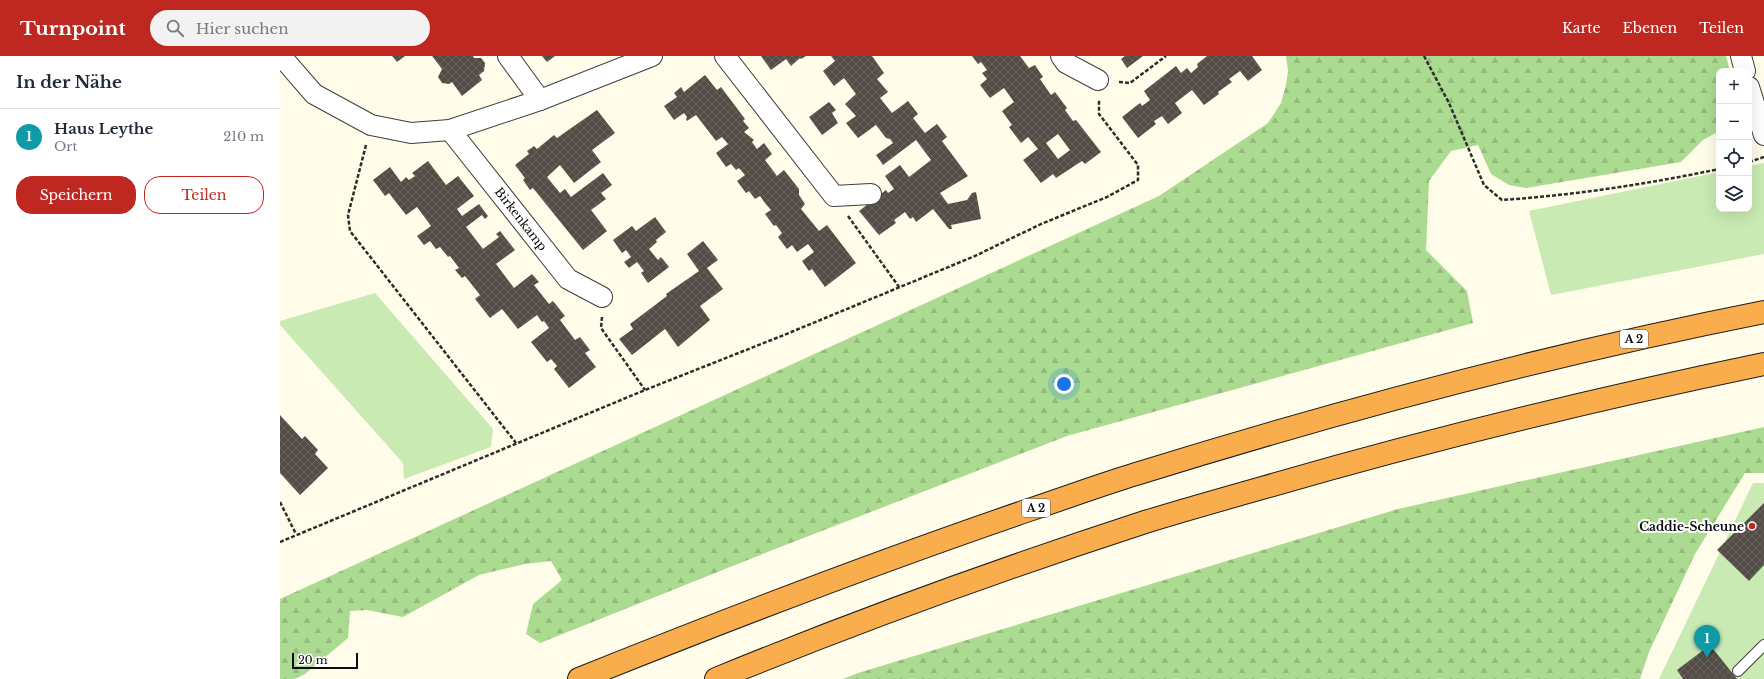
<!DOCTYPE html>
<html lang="de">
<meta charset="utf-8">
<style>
body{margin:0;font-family:"Libre Baskerville",serif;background:#f2f2f3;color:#1f2937}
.controls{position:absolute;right:12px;top:12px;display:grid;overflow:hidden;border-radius:8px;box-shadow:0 4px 16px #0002}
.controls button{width:36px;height:36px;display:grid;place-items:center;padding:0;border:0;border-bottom:1px solid #e0e1e3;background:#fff;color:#1f2937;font:20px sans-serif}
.scale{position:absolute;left:12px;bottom:10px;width:66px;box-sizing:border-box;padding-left:4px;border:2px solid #0b0b0b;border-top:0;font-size:11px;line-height:14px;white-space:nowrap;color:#0b0b0b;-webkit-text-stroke:3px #fff;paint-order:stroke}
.you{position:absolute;left:784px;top:328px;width:14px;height:14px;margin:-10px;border:3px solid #fff;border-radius:50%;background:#1a73e8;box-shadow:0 0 0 6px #1a73e833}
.badge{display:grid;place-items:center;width:26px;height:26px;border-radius:50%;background:#be2820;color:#fff;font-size:13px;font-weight:700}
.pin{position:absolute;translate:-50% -33px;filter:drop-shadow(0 1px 2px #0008)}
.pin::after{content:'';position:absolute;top:21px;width:14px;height:12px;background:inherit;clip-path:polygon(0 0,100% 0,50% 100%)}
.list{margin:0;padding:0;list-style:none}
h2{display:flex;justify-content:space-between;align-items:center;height:52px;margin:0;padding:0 16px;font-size:17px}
h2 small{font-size:13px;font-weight:400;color:#747a83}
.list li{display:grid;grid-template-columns:26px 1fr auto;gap:12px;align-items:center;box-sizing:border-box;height:56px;padding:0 16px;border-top:1px solid #e0e1e3}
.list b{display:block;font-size:15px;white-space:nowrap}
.list p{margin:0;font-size:13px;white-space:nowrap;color:#747a83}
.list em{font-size:13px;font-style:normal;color:#747a83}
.actions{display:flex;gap:8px;padding:12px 16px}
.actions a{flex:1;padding:9px 0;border:1px solid #be2820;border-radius:16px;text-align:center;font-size:14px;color:#be2820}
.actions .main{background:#be2820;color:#fff}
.icon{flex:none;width:22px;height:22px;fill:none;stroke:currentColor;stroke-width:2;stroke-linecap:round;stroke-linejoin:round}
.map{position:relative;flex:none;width:1484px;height:623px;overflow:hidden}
header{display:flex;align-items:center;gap:24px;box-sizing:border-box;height:56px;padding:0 20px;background:#be2820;color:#fff}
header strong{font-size:19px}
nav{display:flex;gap:22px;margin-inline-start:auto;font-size:14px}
.search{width:280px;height:36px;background:#f2f2f3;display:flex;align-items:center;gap:10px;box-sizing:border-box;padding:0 14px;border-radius:22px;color:#747a83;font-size:15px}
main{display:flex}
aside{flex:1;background:#fff}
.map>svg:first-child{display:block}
.green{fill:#c9eab2}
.forest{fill:url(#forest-firs)}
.building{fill:url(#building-cross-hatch);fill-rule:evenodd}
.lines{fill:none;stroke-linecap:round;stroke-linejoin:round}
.service-casing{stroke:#3e3e3e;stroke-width:12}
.minor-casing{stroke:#3e3e3e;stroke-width:22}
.motorway-casing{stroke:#1c1c1c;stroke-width:24}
.path{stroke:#2d2d2d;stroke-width:2.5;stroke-dasharray:4 2;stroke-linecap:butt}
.service{stroke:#fff;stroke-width:10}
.minor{stroke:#fff;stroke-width:20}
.motorway{stroke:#f9ad4d;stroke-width:22}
.poi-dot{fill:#be2820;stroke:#fff;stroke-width:1.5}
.labels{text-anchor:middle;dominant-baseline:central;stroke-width:4;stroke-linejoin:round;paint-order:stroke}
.shield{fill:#fff;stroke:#545454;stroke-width:1}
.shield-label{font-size:11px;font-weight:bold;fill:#0b0b0b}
.street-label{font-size:12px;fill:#0b0b0b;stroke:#fff}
.poi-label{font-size:12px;font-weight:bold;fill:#0b0b0b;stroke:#fff;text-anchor:end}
</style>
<header>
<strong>Turnpoint</strong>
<div class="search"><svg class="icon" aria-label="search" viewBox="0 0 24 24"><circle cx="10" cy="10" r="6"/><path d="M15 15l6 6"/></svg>Hier suchen</div>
<nav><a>Karte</a><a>Ebenen</a><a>Teilen</a></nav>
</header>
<main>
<aside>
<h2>In der Nähe<small></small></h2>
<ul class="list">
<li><span class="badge" style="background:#0f9aa8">1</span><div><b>Haus Leythe</b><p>Ort</p></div><em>210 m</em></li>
</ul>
<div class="actions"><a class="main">Speichern</a><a>Teilen</a></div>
</aside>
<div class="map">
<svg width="1484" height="623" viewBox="0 0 1484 623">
<defs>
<pattern id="forest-firs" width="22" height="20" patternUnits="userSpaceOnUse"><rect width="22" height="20" fill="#abdb91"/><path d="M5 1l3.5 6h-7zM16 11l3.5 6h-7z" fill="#92bb7c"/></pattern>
<pattern id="building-cross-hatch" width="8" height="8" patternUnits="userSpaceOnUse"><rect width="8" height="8" fill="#544d47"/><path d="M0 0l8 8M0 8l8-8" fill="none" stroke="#68625d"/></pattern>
</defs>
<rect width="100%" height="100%" fill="#fffde9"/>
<g class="green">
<path d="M1484 107V198L1271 239 1249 155 1439 116V153H1469V110Z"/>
<path d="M95 237 213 373 211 391 124 423 123 407 0 269V265Z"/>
<path d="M1473 427H1484V623H1379Z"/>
</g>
<g class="forest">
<path d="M1006 0H1446L1450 15H1439V75L1423 84 1401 106 1246 132 1229 129 1211 118 1198 89 1171 95 1149 125 1146 194 1187 235 1193 267 787 380 490 495 260 587 246 578 253 548 282 524 271 505 245 508 199 519 123 561 87 554 70 555 68 582 25 618 15 623H0V543L879 140 988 67 1001 47 1006 29 1008 15Z"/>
<path d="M1484 371V417H1465L1415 498 1369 596 1360 623H563L578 617 1118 453Z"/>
</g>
<g class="building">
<path d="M112 0H125L117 6Z"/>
<path d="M152 0H193L194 2H201L205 7 204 15 199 19 202 24 182 40 172 26 169 28 162 27 158 21 162 13Z"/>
<path d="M262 0H275L267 6Z"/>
<path d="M481 0H526L521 3 520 2 511 10 506 3 491 14Z"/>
<path d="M551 0H592L604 17 597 23 608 36 600 42 612 57 628 45 638 58 633 62 645 77 657 68 667 81 662 85 688 120 660 137 668 148 687 144 692 137 696 136 701 163 671 169 672 173H669L653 153 636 166 633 161 630 163 625 156 614 164 616 167 599 179 579 155 606 134 608 137 614 133 605 120 620 109 629 121 651 104 636 84 603 109 596 99 613 87 610 83 606 82 596 69 578 82 566 67 576 60 565 48 576 38 564 22 554 30 543 15 555 5Z"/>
<path d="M692 0H740L749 12 755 9 763 21 760 23 771 39 775 36 787 52 785 54 793 65 796 64 821 96 805 108 802 105 776 122 773 118 761 127 743 104 758 93 748 81 741 87 729 71 732 69 722 55 734 46 724 32 710 42 700 29 707 23 702 17 707 14 701 6 698 8ZM778 78 790 94 778 103 766 87Z"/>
<path d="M845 0H863L847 12 841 3Z"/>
<path d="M927 0H972L982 14 968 25 960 15 949 23 952 26 938 36 939 38 924 49 912 34 895 47 902 57 888 68 882 60 874 65 876 68 858 82 842 61 860 47 862 50 870 44 864 35 896 10 901 17 907 12 911 17 918 11 917 8Z"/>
<path d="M425 19 437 34 441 31 465 63 463 65 469 72 464 76 474 84 472 86 477 93 484 87 492 98 485 104 497 120 504 114 519 133V139L525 148 521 153 539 175 547 169 576 207 545 231 532 213 529 215 522 205 534 196 528 188 517 196 512 189 507 193 498 181 502 177 496 169 494 170 485 158 491 154 485 147 480 140 475 143 469 135 466 137 457 125 465 119 459 112 456 114 451 108 446 111 436 97 448 88 442 81 436 85 416 59 407 65 406 63 407 61 404 57 394 64 384 50 397 41 394 37 401 31 404 36Z"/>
<path d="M549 46 556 54 552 57 558 67 542 79 529 61Z"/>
<path d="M317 54 335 77 312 94 321 106 294 127 280 109 267 121 280 137 285 133 291 141 323 117 332 129 321 137 326 143 311 154 327 175 303 194 253 132 250 134 243 124 245 122 235 109 249 98 247 95 254 90 257 93 274 79 277 82Z"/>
<path d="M148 105 166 129 178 120 194 140 177 153 182 160 199 148 208 160 205 163 202 159 186 171 203 193 219 181 216 178 220 175 235 194 216 208 234 232 252 218 259 226 254 229 269 248 273 245 285 260 280 264 295 284 300 281 310 294 305 297 316 311 289 332 274 313 277 310 271 303 267 306 251 286 269 272 264 265 262 266 257 259 238 273 222 253 210 262 195 243 200 239 185 220 182 222 175 214 179 212 170 200 168 201 160 191 156 193 150 185 144 189 137 180 151 170 137 151 126 159 109 137 105 140 93 124 110 111 121 126 126 121 129 124 135 120 132 117Z"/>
<path d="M375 161 386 176 376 184 377 186 369 193 378 204 381 201 389 211 368 227 361 217 364 215 357 206 349 212 344 206 351 201 346 194 342 197 333 184 352 170 356 175Z"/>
<path d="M423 185 438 204 427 212 443 233 420 250 430 264 398 291 385 273 352 299 339 283 353 273 350 268 387 240 386 238 419 215 407 198Z"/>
<path d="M0 359 22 383 25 380 38 394 35 398 48 412 20 439 0 417Z"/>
<path d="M1484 447V509L1469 525 1437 494Z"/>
<path d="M1430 589 1457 623H1403L1397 614Z"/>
</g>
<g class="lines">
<defs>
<path id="service" d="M1458 615 1484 589"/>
<g id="minor">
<path d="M1 0 34 38 91 69 131 77 170 74 260 44 372 0"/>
<path d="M228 0 260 44"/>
<path d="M445 0 554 140 591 138"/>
<path d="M781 0 786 7 818 24"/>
<path d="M1461 0 1465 15"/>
<path d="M1469 31 1484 79"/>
<path d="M170 74 288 223 322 241"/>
</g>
<g id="motorway">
<path d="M299 623C448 563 597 506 749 454 785 442 820 429 856 418 1062 354 1272 298 1484 256"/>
<path d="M436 623C577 565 721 513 865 466 904 454 943 443 982 432 1147 384 1315 343 1484 308"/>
</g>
</defs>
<use href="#service" class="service-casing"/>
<use href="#minor" class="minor-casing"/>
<use href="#motorway" class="motorway-casing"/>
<g class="path">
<path d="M1144 0 1169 47 1204 129 1222 144C1295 139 1368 128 1439 113"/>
<path d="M839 26 850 27 886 0"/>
<path d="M86 89 68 159 70 175 236 387"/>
<path d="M1469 106 1484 101"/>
<path d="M568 160 619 231"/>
<path d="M322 261 321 272 365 334"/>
<path d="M0 446 16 478"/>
<path d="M0 486 365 334 504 279 695 200 761 168 827 141 858 124V109L819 58V43"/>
</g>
<use href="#service" class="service"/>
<use href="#minor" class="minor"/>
<use href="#motorway" class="motorway"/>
</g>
<circle class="poi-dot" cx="1472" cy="470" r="4"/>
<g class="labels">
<g class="shield">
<rect x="1340" y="274" width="28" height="18" rx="3"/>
<rect x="742" y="443" width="28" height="18" rx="3"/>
</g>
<g class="shield-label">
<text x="1354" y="283">A 2</text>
<text x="756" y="452">A 2</text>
</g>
<g class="street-label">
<text transform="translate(241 163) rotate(52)">Birkenkamp</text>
</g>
<g class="poi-label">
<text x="1464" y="470">Caddie-Scheune</text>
</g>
</g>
</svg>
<div class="controls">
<button>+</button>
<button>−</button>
<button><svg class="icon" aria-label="locate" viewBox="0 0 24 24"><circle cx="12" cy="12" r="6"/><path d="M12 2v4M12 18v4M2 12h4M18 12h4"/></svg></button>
<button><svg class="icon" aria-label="layers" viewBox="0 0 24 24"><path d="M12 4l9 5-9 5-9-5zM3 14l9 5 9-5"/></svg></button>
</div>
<div class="scale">20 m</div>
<div class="you"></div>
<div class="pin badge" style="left:1427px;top:602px;background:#0f9aa8">1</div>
</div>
</main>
